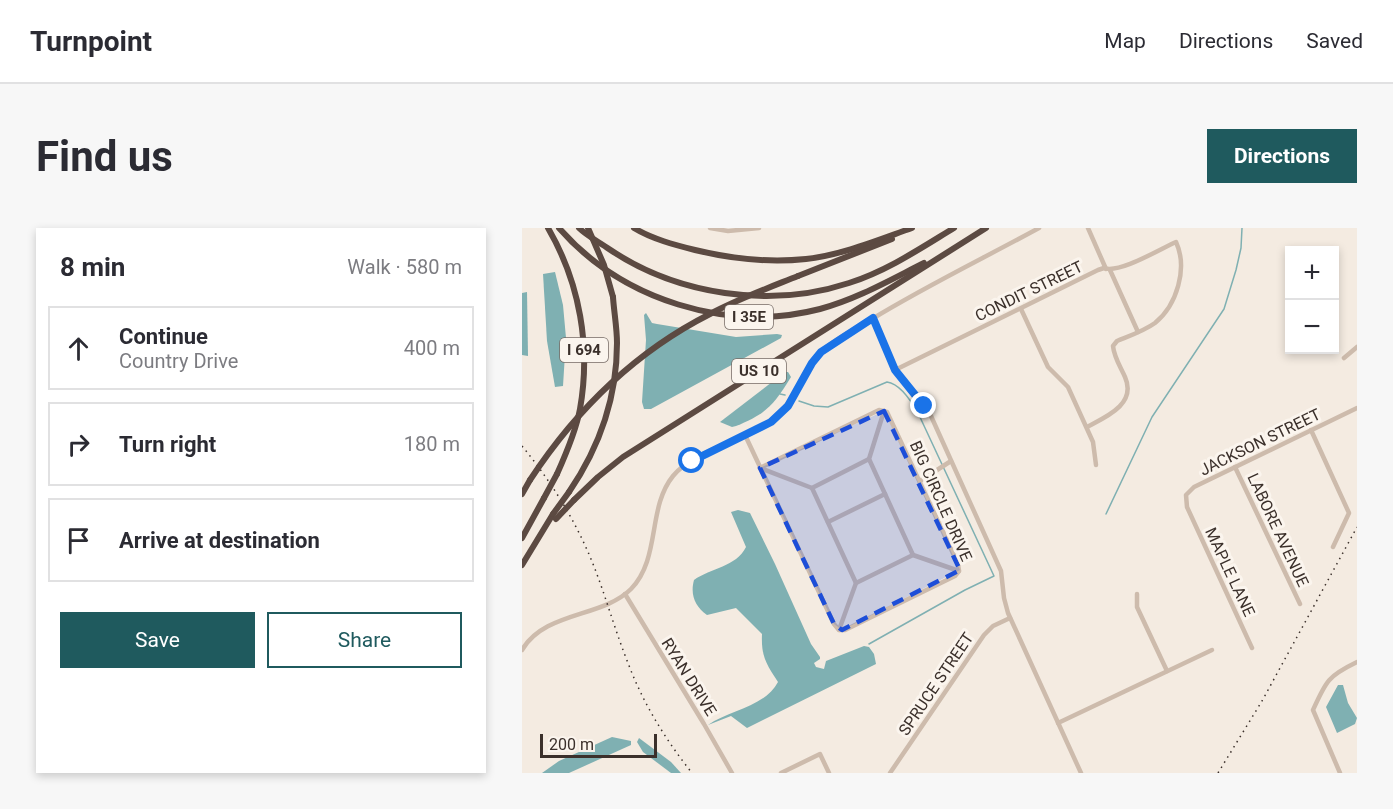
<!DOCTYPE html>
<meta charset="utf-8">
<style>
body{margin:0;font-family:Roboto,sans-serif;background:#f7f7f7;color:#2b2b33}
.controls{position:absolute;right:18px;top:18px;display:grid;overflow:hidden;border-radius:0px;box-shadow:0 3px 9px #0003}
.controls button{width:54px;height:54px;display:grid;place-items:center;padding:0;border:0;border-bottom:2px solid #e1e1e2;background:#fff;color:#2b2b33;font:30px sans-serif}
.scale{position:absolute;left:18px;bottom:15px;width:117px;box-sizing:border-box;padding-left:6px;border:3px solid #3b302b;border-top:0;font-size:16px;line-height:21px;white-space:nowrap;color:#3b302b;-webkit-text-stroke:4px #fbf5ee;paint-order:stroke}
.stop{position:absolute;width:18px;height:18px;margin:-14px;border:4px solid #1a73e8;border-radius:50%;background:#fff}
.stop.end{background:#1a73e8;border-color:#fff;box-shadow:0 2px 6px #0008}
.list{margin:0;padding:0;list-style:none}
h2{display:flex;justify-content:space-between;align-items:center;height:78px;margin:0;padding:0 24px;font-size:26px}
h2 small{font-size:20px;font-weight:400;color:#7c7c81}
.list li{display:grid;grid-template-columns:39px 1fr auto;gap:18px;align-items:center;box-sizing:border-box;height:84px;margin:0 12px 12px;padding:0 12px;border:2px solid #e1e1e2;border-radius:0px}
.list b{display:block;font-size:22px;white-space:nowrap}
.list p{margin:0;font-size:20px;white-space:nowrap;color:#7c7c81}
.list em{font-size:20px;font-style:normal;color:#7c7c81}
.actions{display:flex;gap:12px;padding:18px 24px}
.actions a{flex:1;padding:14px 0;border:2px solid #1f5a5e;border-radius:0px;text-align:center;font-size:21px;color:#1f5a5e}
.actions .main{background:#1f5a5e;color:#fff}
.icon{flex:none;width:33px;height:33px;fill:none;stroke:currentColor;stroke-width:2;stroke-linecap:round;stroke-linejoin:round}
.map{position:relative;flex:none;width:835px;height:545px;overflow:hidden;border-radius:0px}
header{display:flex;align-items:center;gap:36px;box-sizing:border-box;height:84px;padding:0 30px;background:#fff;border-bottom:2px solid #e1e1e2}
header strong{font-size:28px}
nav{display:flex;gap:33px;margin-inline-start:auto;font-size:21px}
.intro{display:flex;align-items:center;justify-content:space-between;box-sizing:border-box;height:144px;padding:0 36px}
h1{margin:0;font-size:42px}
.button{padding:15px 27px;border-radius:0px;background:#1f5a5e;color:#fff;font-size:21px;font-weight:700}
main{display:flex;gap:36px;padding:0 36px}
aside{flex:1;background:#fff;border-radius:0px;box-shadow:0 3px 9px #0003}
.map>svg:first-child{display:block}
.water{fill:#7fb0b2}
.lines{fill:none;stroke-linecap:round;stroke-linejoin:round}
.stream{stroke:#7fb0b2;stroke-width:1.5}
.minor{stroke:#cdbbac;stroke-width:4.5}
.highway{stroke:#5c4a42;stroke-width:6}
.rail{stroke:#3b302b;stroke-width:1.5;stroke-dasharray:1.5 4.5;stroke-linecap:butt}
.highway-bridge{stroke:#5c4a42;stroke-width:6}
.route{stroke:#1a73e8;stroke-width:8}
.marked{fill:#1d4ed8;fill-opacity:0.2;stroke:#1d4ed8;stroke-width:4.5;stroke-dasharray:12 8;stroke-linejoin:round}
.labels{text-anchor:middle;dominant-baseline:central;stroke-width:6;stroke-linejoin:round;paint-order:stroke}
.shield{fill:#fbf5ee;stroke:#756b66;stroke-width:1.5}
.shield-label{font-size:15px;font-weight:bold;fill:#3b302b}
.street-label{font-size:16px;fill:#3b302b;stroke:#fbf5ee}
</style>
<header>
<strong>Turnpoint</strong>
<nav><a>Map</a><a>Directions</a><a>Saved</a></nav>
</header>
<div class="intro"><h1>Find us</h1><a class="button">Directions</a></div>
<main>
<aside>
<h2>8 min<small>Walk · 580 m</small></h2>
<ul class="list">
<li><svg class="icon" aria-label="ahead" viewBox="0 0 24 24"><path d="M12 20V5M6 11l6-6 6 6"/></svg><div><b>Continue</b><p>Country Drive</p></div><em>400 m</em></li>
<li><svg class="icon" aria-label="right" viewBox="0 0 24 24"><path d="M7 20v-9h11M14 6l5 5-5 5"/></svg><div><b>Turn right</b></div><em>180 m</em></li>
<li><svg class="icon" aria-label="arrive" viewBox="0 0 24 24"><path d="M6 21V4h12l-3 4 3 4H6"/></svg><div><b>Arrive at destination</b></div></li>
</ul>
<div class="actions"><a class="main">Save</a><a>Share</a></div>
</aside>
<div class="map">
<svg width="835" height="545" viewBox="0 0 835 545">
<rect width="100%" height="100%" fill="#f4ebe1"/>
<g class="water">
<path d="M33 44 41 77 44 110 41 158 33 159 25 113 21 46Z"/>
<path d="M5 64 6 128 0 127V65Z"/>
<path d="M124 85 130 95 135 96 214 109 255 106 260 107 259 110 129 181H122L120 174 124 112 122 87Z"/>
<path d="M263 144H266L269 149C251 178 245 185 214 198L210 199 198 194Z"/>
<path d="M216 282 228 285 253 336 289 416 298 429V431L292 435 294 439 302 441 304 433 342 418 347 419 352 426 354 436 225 500 209 488 186 497C207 482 243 479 256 454 244 436 239 428 240 406L214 380 185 387C173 378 168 367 172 352 189 340 214 339 224 319L209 284Z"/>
<path d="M816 457H821L826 475 835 490 833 496 815 505 804 479Z"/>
<path d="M90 509 109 513V517L47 545H20L37 533Z"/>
<path d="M117 510 149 534 159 545H149L121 524 115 514Z"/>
</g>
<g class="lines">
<g class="stream">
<path d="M258 166 263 167"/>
<path d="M277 173 292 178 306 179 365 154C379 156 390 174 397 187L472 348 443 362 347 416"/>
<path d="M584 286 630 189 702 81 714 42 719 20 720 0"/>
</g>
<g class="minor">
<path d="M188 0 206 3 237 0"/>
<path d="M566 0 584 41"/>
<path d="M588 42 616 104"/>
<path d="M499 81 526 139 546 159 571 214 574 237"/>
<path d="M351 90 373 142 409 188 479 343 482 370 486 385 559 545"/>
<path d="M822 130 835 119"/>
<path d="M373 142 576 42 582 40C597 46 638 21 654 14 666 40 655 77 633 95 622 103 607 108 595 113L591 118C592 129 598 138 603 149 615 176 584 189 565 199"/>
<path d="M362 183 347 231 391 327"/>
<path d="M789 202 827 285 811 319"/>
<path d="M223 207 312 396 317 402H323L433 348 437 343 436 336 365 184 357 182 238 240"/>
<path d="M713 239 778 376"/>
<path d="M238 240 290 260 334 355"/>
<path d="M398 253 429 233"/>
<path d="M290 260 347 231"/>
<path d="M306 294 363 266"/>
<path d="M103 366 182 496 210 545"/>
<path d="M615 366V379L645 443"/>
<path d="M317 402 334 355 391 327 437 343"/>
<path d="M730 420 665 279 664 267 672 259 835 180"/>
<path d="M0 422C23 383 80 390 109 361 139 330 125 280 151 248 172 222 222 213 250 192 274 174 278 143 300 123 314 110 333 101 350 91 404 58 462 30 517 0"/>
<path d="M536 495 690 422"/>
<path d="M259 545 298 526 307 545"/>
<path d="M368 545 462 407 471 398 488 390"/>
<path d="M818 545 791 482C804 453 806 448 835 434"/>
</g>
<g class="highway">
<path d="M26 0C58 55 69 119 58 181 54 203 44 226 35 246"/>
<path d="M37 0C100 72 205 105 298 81 335 71 368 52 402 35"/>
<path d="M57 0C65 8 77 14 87 21 155 67 248 81 327 55 365 43 399 20 432 0"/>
<path d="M112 0C130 11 153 17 173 22 210 31 246 35 284 31 320 27 356 12 390 0"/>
<path d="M276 48 370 11"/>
<path d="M47 264C77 220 95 169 95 115 95 100 92 84 91 69"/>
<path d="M0 266 8 252"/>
<path d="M52 272 76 249 101 229 464 0"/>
<path d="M0 310 22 270"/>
<path d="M0 337 31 286"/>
</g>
<g class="rail">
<path d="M0 218C28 252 52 290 69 331 83 365 92 400 106 435 121 475 143 511 170 545"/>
<path d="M696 545 740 473 835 299"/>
</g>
<g class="highway-bridge">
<path d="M66 0 82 37 91 69"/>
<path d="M8 252C54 182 113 124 188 86 216 71 246 60 276 48"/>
<path d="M22 270 35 246"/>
<path d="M31 286 47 264"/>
<path d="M34 291 52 272"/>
</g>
</g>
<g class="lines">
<path class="route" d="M170 233 249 194 266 178 290 135 299 124 351 90 373 142 402 178"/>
</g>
<path class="marked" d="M362 183 438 342 320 402 312 396 238 240Z"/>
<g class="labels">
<g class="shield">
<rect x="203" y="77" width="48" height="24" rx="4.5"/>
<rect x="38" y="110" width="48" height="24" rx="4.5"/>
<rect x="210" y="131" width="54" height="24" rx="4.5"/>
</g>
<g class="shield-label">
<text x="227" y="89">I 35E</text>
<text x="62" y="122">I 694</text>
<text x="237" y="143">US 10</text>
</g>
<g class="street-label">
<text transform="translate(507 63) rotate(-26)">CONDIT STREET</text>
<text transform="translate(738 214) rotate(-26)">JACKSON STREET</text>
<text transform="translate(419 273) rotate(66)">BIG CIRCLE DRIVE</text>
<text transform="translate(756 302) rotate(65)">LABORE AVENUE</text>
<text transform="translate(708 344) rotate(65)">MAPLE LANE</text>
<text transform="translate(167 449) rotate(58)">RYAN DRIVE</text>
<text transform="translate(414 456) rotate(-56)">SPRUCE STREET</text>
</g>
</g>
</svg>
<div class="controls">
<button>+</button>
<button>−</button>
</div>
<div class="scale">200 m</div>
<div class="stop" style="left:170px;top:233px"></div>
<div class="stop end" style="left:402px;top:178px"></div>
</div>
</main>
